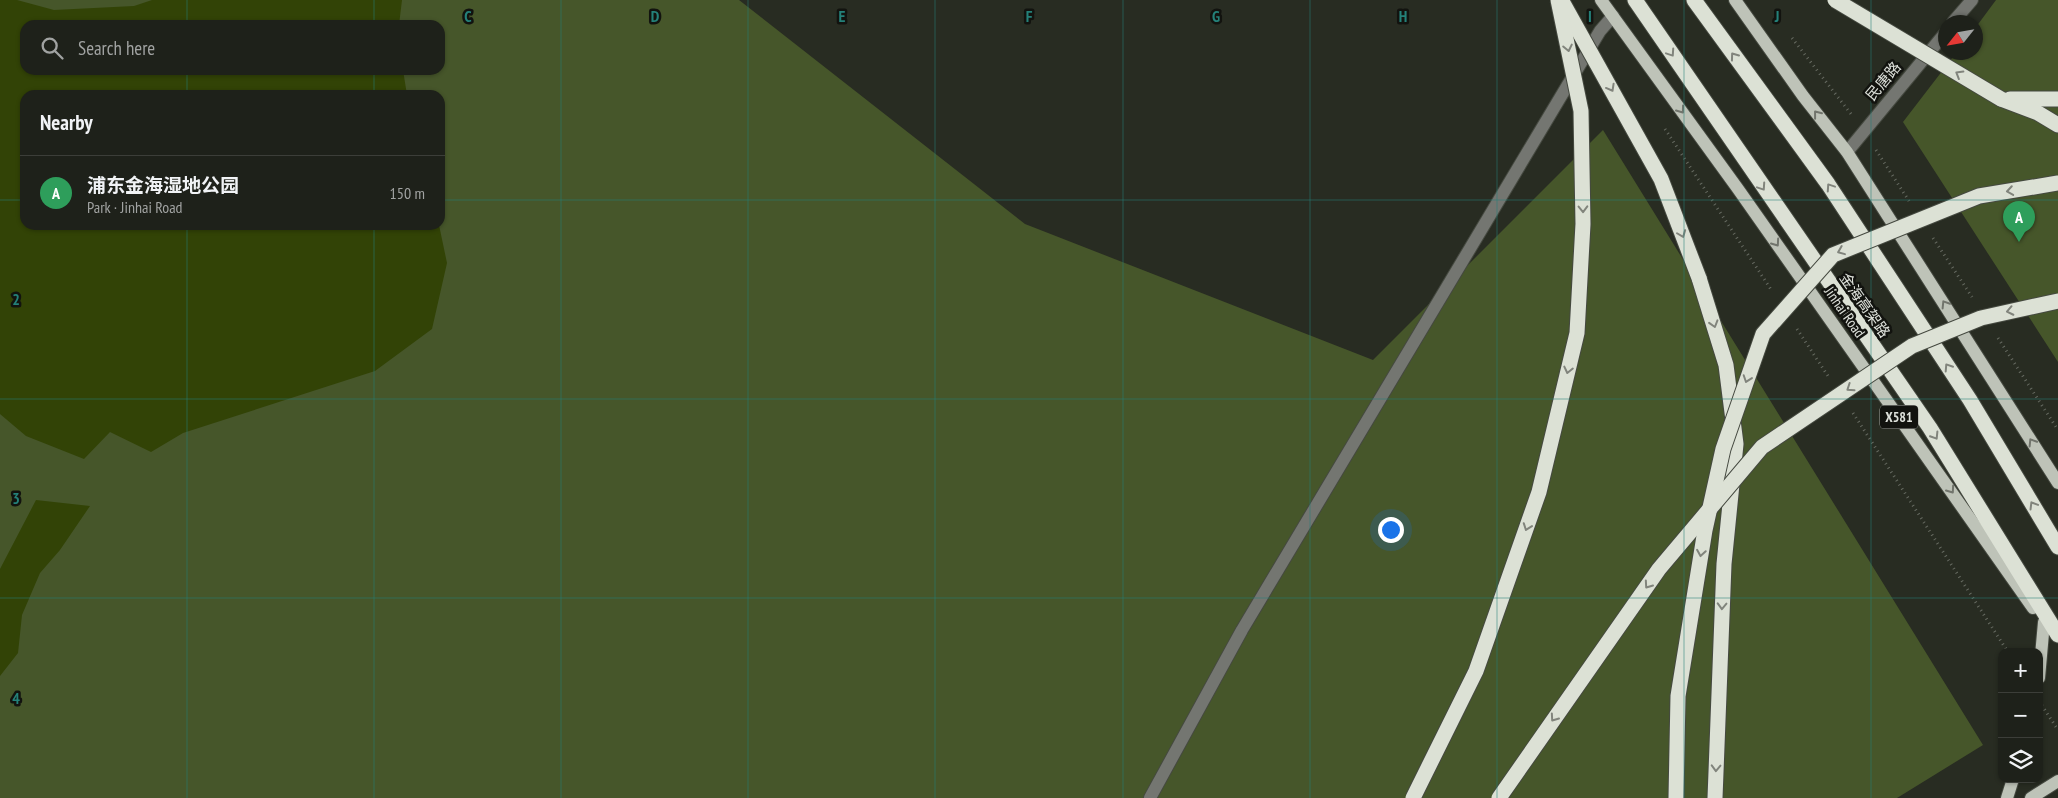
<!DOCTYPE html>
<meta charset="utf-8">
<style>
body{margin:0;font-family:"PT Sans Narrow","Noto Sans SC",sans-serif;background:#262923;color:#f1f3f6}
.controls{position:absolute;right:15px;bottom:15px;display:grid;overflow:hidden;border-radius:10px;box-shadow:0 1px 4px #0004}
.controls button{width:45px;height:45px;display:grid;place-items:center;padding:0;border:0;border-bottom:1px solid #3c3e39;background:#1e211a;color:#f1f3f6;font:25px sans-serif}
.compass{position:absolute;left:1938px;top:15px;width:45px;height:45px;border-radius:50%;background:#1e211a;box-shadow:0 1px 4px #0004;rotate:239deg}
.you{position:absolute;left:1390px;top:529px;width:18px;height:18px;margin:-12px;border:4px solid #fff;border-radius:50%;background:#1a73e8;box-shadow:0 0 0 8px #1a73e833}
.badge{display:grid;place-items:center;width:32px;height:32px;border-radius:50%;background:#c8a6ef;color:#fff;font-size:16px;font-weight:700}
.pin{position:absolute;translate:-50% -41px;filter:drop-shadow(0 1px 2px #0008)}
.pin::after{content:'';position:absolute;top:26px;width:18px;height:15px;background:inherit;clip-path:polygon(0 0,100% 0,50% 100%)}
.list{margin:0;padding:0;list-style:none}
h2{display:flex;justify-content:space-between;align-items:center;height:65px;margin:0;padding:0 20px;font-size:21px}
h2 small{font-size:16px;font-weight:400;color:#a1a3a2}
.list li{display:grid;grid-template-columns:32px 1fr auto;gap:15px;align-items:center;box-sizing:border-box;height:75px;padding:0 20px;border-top:1px solid #3c3e39}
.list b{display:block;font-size:19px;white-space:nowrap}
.list p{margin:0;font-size:16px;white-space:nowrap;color:#a1a3a2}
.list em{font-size:16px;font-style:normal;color:#a1a3a2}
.icon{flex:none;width:28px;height:28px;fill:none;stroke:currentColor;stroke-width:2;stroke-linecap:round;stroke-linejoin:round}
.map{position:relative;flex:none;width:2058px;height:798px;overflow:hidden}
.search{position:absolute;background:#1e211a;box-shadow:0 1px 4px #0004;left:20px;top:20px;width:425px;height:55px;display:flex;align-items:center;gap:12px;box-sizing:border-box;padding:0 18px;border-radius:15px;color:#a1a3a2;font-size:19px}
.panel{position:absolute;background:#1e211a;box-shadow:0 1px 4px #0004;left:20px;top:90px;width:425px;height:140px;border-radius:15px}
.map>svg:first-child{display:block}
.park{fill:#46562a;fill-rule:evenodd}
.water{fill:#324306}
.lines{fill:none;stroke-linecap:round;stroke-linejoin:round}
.minor-casing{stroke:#454940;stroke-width:14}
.major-casing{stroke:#454940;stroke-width:14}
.highway-casing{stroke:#454940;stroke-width:17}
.path{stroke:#676b62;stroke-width:3;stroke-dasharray:1 4;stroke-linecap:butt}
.minor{stroke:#747671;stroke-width:12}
.major{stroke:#bec3b8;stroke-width:12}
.highway{stroke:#dce1d5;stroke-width:15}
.highway-bridge-casing{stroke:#454940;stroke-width:17;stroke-linecap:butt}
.highway-bridge{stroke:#dce1d5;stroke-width:15}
.oneway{stroke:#81847c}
.oneway2{stroke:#71746c}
.grid{fill:none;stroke:#248179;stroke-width:1;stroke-opacity:0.55}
.labels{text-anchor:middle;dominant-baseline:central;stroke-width:5;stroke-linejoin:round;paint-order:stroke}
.shield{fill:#12130f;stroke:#a1a39e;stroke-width:1}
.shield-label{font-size:14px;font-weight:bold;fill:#dee1db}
.street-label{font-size:15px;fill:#dee1db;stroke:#12130f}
.grid-label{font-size:16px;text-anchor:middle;font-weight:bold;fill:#248179;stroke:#12130f;stroke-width:5;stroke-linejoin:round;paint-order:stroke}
</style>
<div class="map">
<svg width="2058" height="798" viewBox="0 0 2058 798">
<rect width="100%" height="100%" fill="#282c22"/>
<g class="park">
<path d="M0 0H739L1025 224 1373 360 1603 130 1983 745 1897 798H0ZM25 25H440V70H25ZM25 95H440V225H25Z"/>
<path d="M1996 0H2058V362L1903 122 1956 53 1976 52V27Z"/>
</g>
<g class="water">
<path d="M0 0H17L54 10 134 6 152 0H402L399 25H25V70H403L407 95H25V225H439L447 263 432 329 375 371 183 433 151 452 110 432 84 459 26 436 0 414Z"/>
<path d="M36 500 90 506 60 550 40 573 22 615 18 653 0 676V569Z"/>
</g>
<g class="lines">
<defs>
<g id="minor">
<path d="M1953 22 1972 0"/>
<path d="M1847 152 1946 32"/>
<path d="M1150 798 1242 630 1600 31 1613 16"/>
</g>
<g id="major">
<path d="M1601 0 1738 189 2033 608"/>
<path d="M1735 0 1803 96 1847 152 2058 483"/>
<path d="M2039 678 2044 622"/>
<path d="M2007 798 2013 779"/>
<path d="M2031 798 2058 781"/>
</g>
<g id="highway">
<path d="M1635 0 1930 428 2058 635"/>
<path d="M1694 0 1828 184 1970 400 2058 547"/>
<path d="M2001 99 2038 113 2058 125"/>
<path d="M2010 99H2058"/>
<path d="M1699 278 1726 365 1736 444 1724 564 1715 798"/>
</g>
</defs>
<use href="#minor" class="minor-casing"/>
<use href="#major" class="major-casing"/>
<use href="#highway" class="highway-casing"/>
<g class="path">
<path d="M1792 38 1851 114"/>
<path d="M1665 129 1772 291"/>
<path d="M1876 150 1909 201"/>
<path d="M1933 238 1972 297"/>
<path d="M1797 329 1828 376"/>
<path d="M1998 338 2058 430"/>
<path d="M1853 413 2008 652"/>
<path d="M2039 701 2058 730"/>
</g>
<use href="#minor" class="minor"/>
<use href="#major" class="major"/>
<use href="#highway" class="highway"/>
<defs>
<g id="highway-bridge">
<path d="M1835 0 2001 99"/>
<path d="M1563 3 1661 179 1699 278"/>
<path d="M1413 798 1476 671 1539 492 1577 333 1583 224 1581 111 1558 0"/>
<path d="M1499 798 1659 569 1762 447 1912 346 1981 318 2058 301"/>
<path d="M1676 798 1678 696 1705 530 1723 449 1763 334 1833 255 1979 196 2058 183"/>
</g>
</defs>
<use href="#highway-bridge" class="highway-bridge-casing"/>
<use href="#highway-bridge" class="highway-bridge"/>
</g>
<defs><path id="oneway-chevron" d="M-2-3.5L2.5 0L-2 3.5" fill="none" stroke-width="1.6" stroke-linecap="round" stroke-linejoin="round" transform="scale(1.25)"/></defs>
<g class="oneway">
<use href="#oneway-chevron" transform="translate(1568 48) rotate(78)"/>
<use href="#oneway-chevron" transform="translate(1671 53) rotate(56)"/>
<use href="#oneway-chevron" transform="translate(1734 56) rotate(-126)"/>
<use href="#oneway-chevron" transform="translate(1959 74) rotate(-149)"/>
<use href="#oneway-chevron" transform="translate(1611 88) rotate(61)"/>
<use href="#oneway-chevron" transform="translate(1762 187) rotate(56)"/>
<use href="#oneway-chevron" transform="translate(1830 187) rotate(-124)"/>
<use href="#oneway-chevron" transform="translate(2010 191) rotate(171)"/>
<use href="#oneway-chevron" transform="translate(1583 209) rotate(89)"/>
<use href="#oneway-chevron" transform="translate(1682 234) rotate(69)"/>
<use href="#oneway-chevron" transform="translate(1841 251) rotate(158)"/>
<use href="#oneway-chevron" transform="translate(2010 311) rotate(168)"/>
<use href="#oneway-chevron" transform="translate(1714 324) rotate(73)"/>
<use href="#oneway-chevron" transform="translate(1948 367) rotate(-123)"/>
<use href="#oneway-chevron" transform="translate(1568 370) rotate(103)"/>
<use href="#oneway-chevron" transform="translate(1747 379) rotate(109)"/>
<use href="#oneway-chevron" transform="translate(1850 388) rotate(146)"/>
<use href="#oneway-chevron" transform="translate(1935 436) rotate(58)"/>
<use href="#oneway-chevron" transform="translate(2033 505) rotate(-121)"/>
<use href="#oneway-chevron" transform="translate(1527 527) rotate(110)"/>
<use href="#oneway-chevron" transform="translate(1701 553) rotate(99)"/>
<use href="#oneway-chevron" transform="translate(1648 585) rotate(125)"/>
<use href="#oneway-chevron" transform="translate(1722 606) rotate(92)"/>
<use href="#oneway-chevron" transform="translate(1554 718) rotate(125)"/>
<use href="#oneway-chevron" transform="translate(1716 768) rotate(92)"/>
</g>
<g class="oneway2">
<use href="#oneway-chevron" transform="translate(1681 110) rotate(54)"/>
<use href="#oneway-chevron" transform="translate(1817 114) rotate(-128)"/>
<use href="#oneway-chevron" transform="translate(1776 243) rotate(55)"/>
<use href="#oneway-chevron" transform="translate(1945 304) rotate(-122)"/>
<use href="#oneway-chevron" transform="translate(2032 442) rotate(-122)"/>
<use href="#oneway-chevron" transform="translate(1951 490) rotate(55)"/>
</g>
<path class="grid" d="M187 0V25M374 0V25M561 0V798M748 0V798M935 0V798M1123 0V798M1310 0V798M1497 0V798M1684 0V798M1871 0V798M187 70V95M374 70V95M0 200H25M440 200H2058M187 225V798M374 225V798M0 399H2058M0 598H2058"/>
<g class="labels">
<rect class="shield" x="1880" y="405.5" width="38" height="23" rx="4"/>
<g class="shield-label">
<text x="1899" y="417">X581</text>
</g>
<g class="street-label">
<text transform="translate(1883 81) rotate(-50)">民唐路</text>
<text transform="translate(1865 305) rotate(55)">金海高架路</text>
<text transform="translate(1845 312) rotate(55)">Jinhai Road</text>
</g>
</g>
<g class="grid-label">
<text x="468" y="22">C</text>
<text x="655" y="22">D</text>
<text x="842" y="22">E</text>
<text x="1029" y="22">F</text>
<text x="1216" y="22">G</text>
<text x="1403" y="22">H</text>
<text x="1590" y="22">I</text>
<text x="1777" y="22">J</text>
<text x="16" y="305">2</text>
<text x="16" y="504">3</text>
<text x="16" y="704">4</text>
</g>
</svg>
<div class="controls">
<button>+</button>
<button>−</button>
<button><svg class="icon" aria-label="layers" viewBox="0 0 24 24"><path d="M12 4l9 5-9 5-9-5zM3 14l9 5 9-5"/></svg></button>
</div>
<svg class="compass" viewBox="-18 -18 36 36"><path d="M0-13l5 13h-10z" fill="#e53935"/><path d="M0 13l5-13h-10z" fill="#a1a3a2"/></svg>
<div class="you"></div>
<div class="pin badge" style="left:2019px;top:242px;background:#2e9e5b">A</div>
<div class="search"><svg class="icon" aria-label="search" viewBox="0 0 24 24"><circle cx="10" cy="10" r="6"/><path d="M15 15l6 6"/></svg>Search here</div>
<section class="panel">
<h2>Nearby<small></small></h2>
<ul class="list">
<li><span class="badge" style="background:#2e9e5b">A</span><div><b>浦东金海湿地公园</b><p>Park · Jinhai Road</p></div><em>150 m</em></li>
</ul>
</section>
</div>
